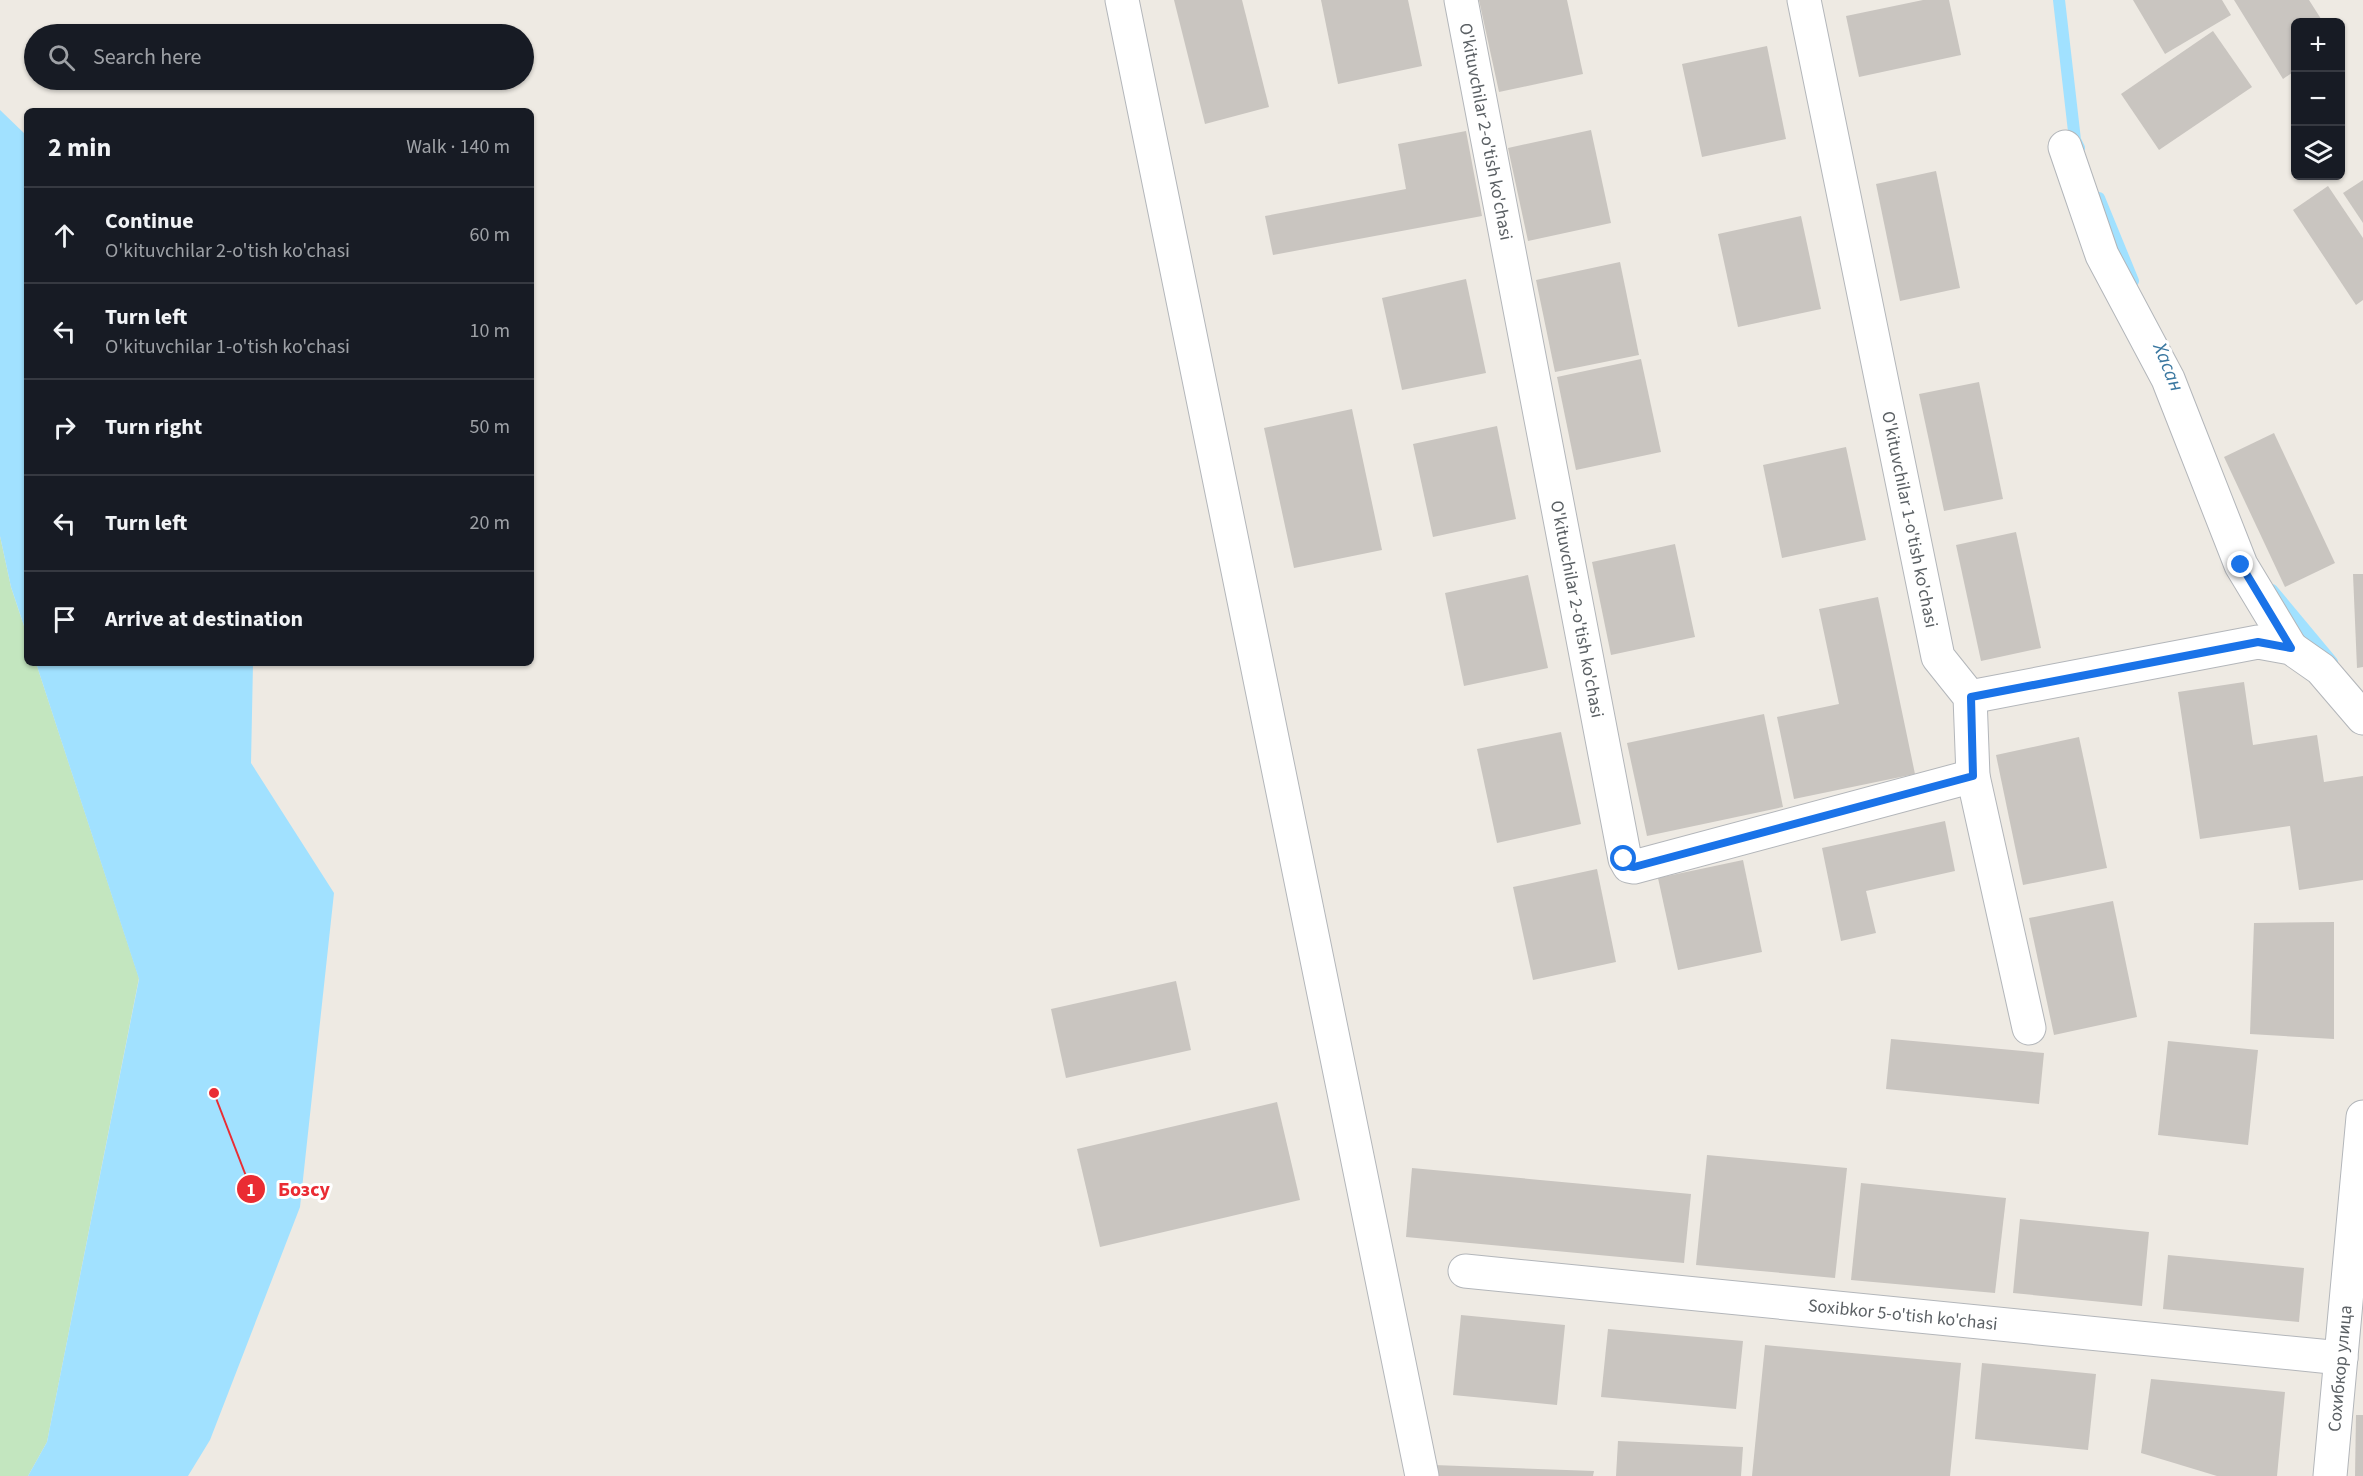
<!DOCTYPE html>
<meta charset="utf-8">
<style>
body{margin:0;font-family:"Source Sans 3",sans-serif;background:#242831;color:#f1f3f6}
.controls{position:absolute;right:18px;top:18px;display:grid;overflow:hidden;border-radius:9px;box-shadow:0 2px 4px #0004}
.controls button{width:54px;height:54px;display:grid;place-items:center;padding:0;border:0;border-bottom:2px solid #363941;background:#171b24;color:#f1f3f6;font:30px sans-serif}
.stop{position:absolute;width:18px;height:18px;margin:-14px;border:4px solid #1a73e8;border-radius:50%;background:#fff}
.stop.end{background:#1a73e8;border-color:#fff;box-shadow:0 2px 6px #0008}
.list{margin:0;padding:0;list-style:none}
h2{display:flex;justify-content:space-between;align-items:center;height:78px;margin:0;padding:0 24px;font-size:26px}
h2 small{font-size:20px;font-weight:400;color:#9ea1a6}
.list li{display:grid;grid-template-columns:39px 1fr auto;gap:18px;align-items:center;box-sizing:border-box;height:96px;padding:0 24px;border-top:2px solid #363941}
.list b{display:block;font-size:22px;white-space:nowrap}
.list p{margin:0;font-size:20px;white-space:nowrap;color:#9ea1a6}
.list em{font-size:20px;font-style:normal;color:#9ea1a6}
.icon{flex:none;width:33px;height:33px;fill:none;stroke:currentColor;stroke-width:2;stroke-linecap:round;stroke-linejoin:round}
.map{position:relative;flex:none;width:2363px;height:1476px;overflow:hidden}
.search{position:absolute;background:#171b24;box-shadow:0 2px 4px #0004;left:24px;top:24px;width:510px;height:66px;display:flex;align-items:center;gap:15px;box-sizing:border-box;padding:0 21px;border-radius:33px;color:#9ea1a6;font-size:22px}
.panel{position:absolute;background:#171b24;box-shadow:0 2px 4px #0004;left:24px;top:108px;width:510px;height:558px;border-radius:9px}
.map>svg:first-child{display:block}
.green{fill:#c3e6bf}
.water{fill:#a1e1ff}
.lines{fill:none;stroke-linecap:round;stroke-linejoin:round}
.stream{stroke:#a1e1ff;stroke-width:12}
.building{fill:#c9c5c0}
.minor-casing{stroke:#b3b6ba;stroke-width:35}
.minor{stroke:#fff;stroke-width:33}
.route{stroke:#1a73e8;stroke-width:8}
.labels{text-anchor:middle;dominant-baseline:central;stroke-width:6;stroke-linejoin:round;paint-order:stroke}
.street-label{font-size:18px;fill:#5b6064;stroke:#fff}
.water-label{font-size:20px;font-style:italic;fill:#3977a0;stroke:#fff}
.leader{fill:none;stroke:#ea2c33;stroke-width:2}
.callout-dot{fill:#ea2c33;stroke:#fff;stroke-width:2}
.mark-label{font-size:18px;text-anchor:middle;font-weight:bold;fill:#fff}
.callout-label{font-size:20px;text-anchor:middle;font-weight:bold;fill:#ea2c33;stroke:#fff;stroke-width:6;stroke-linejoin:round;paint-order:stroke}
</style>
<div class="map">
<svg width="2363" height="1476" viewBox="0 0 2363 1476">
<rect width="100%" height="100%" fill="#eeeae3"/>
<path class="green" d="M0 536 11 587 27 635V663H36L139 978 47 1442 28 1476H0Z"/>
<g class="water">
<path d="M0 110 27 136V635L11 587 0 536Z"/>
<path d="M36 663H253L251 763 334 893 300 1207 210 1440 188 1476H28L47 1442 139 979Z"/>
</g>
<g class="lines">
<g class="stream">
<path d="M2059 0 2075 140 2079 148"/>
<path d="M2099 198 2133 281"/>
<path d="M2272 590 2332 662"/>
</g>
</g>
<g class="building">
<path d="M1174 0H1242L1269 107 1205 124Z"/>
<path d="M1321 0H1408L1422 66 1338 84Z"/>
<path d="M1479 0H1567L1583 74 1499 92Z"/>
<path d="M1923 0H1949L1961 55 1859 77 1846 16Z"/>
<path d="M2133 0H2222L2231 15 2165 54Z"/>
<path d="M2234 0H2309L2323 22H2296V70L2283 79Z"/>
<path d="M2213 31 2252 87 2159 150 2121 94Z"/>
<path d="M1767 46 1786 139 1702 157 1682 64Z"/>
<path d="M1591 130 1611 223 1528 241 1508 148Z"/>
<path d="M1466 131 1482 216 1273 255 1265 216 1406 189 1398 144Z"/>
<path d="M1936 171 1960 288 1900 301 1876 184Z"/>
<path d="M2363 180V223L2343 193Z"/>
<path d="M2328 186 2363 238V300L2356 305 2293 210Z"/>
<path d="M1801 216 1821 309 1738 327 1718 234Z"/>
<path d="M1620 262 1639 355 1555 372 1536 280Z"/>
<path d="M1466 279 1486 373 1402 390 1382 298Z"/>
<path d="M1641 359 1661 452 1576 470 1557 377Z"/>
<path d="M1979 382 2003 499 1944 511 1919 394Z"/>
<path d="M1352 409 1382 550 1294 568 1264 428Z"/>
<path d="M1497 426 1516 519 1433 537 1413 444Z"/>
<path d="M2274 433 2335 563 2285 587 2224 457Z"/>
<path d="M1846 447 1866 540 1782 558 1763 465Z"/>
<path d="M2016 532 2041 648 1981 661 1956 545Z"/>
<path d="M1675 544 1695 637 1611 655 1592 562Z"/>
<path d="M2353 574H2363V667L2357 668Z"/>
<path d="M1528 575 1548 668 1464 686 1445 593Z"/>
<path d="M1878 597 1915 774 1794 799 1777 717 1839 704 1819 609Z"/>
<path d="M2244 682 2253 745 2317 735 2324 782 2363 776V880L2299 890 2290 826 2200 839 2178 692Z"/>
<path d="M1764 714 1783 807 1647 836 1627 743Z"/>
<path d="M1561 732 1581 824 1497 843 1477 749Z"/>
<path d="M2079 737 2107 868 2023 885 1996 755Z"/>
<path d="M1945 821 1955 871 1866 891 1876 933 1841 941 1822 848Z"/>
<path d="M1743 860 1762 952 1678 970 1658 878Z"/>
<path d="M1597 869 1616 962 1533 980 1513 887Z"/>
<path d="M2113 901 2137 1017 2054 1035 2029 918Z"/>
<path d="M2334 922V1039L2250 1034 2254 923Z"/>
<path d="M1176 981 1191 1050 1066 1078 1051 1009Z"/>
<path d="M1891 1039 2044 1053 2039 1104 1886 1089Z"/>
<path d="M2168 1041 2258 1050 2248 1145 2158 1135Z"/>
<path d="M1277 1102 1300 1200 1100 1247 1077 1149Z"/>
<path d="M1707 1155 1847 1168 1835 1278 1696 1265Z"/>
<path d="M1412 1168 1691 1194 1684 1263 1406 1237Z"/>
<path d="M1861 1183 2006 1198 1995 1293 1851 1280Z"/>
<path d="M2020 1219 2149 1232 2142 1306 2013 1293Z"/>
<path d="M2168 1255 2304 1268 2299 1322 2163 1309Z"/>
<path d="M1461 1315 1565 1325 1557 1405 1453 1395Z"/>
<path d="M1608 1329 1743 1341 1736 1409 1601 1397Z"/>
<path d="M1765 1345 1961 1363 1950 1476H1752Z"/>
<path d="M1982 1363 2096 1374 2088 1450 1975 1439Z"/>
<path d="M2151 1379 2285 1392 2277 1476H2217L2141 1453Z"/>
<path d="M2356 1415H2363V1476H2355Z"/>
<path d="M1618 1441 1743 1447 1741 1476H1616Z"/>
<path d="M1434 1465 1594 1471 1593 1476H1436Z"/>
</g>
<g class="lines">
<defs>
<g id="minor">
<path d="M1122 0 1422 1476"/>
<path id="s1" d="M1461 0 1625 859 1629 866 1634 867 1973 776"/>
<path id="s2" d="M1804 0 1938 657 1970 697 1973 776 2029 1028"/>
<path d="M2065 147 2102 255 2168 379 2241 565 2291 648"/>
<path d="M1970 697 2258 642 2291 648 2321 669 2363 718"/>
<path id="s3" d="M1465 1271 2341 1358"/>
<path id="s4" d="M2330 1476 2363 1117"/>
</g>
</defs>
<use href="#minor" class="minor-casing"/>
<use href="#minor" class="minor"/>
</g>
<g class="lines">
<path class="route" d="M1624 859 1629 866 1634 867 1973 776 1971 697 2258 642 2291 648 2241 565"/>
</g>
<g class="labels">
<g class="street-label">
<text stroke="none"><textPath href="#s1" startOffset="134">O'kituvchilar 2-o'tish ko'chasi</textPath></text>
<text stroke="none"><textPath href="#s2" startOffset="530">O'kituvchilar 1-o'tish ko'chasi</textPath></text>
<text stroke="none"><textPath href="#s1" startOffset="620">O'kituvchilar 2-o'tish ko'chasi</textPath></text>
<text stroke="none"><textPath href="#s3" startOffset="440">Soxibkor 5-o'tish ko'chasi</textPath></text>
<text stroke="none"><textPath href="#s4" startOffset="108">Сохибкор улица</textPath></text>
</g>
<g class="water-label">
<text transform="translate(2168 367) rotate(68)">Хасан</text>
</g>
</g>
<path class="leader" d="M214 1093L251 1189"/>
<g class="callout-dot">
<circle cx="214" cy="1093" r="6"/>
<circle cx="251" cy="1189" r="15"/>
</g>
<g class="mark-label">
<text x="251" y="1196">1</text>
</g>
<g class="callout-label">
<text x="304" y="1196">Бозсу</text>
</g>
</svg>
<div class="controls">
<button>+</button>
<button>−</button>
<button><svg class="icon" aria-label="layers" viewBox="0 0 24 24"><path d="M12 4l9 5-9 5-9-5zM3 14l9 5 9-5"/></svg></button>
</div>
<div class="stop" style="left:1624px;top:859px"></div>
<div class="stop end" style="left:2241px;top:565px"></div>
<div class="search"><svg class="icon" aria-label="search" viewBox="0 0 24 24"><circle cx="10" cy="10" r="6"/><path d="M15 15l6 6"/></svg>Search here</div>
<section class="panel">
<h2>2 min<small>Walk · 140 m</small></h2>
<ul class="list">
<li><svg class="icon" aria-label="ahead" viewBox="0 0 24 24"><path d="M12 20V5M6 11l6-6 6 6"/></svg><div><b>Continue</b><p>O'kituvchilar 2-o'tish ko'chasi</p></div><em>60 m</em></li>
<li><svg class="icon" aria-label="left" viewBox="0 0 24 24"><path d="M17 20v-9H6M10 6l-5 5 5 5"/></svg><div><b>Turn left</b><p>O'kituvchilar 1-o'tish ko'chasi</p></div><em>10 m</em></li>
<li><svg class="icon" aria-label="right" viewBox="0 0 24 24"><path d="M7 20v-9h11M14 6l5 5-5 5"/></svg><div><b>Turn right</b></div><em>50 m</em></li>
<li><svg class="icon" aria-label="left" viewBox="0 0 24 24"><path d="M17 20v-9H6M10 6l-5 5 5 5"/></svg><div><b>Turn left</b></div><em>20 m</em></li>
<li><svg class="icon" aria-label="arrive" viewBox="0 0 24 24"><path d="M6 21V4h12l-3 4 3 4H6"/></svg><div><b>Arrive at destination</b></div></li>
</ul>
</section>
</div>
